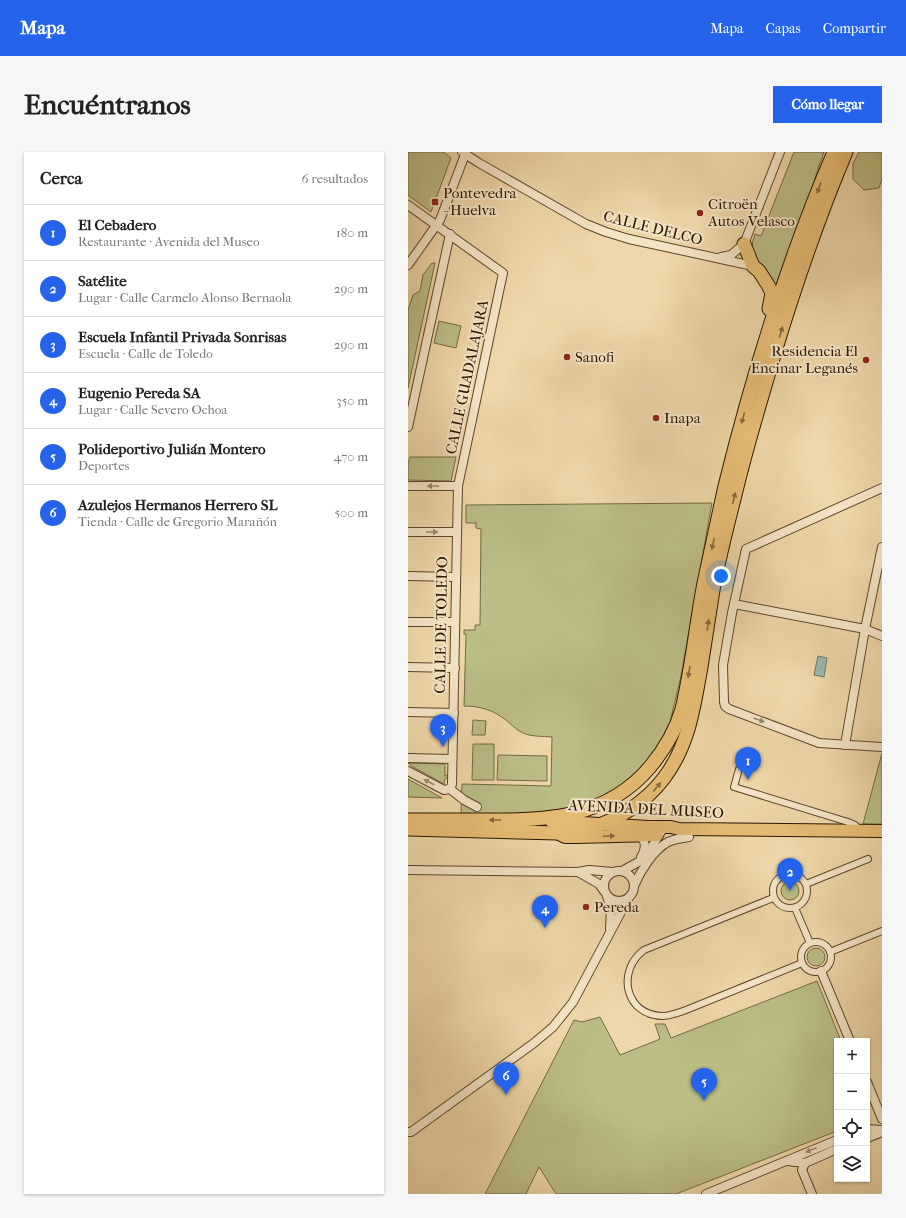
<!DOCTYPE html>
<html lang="es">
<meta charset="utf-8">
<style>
body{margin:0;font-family:"IM FELL French Canon",serif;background:#f6f6f6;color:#222}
.controls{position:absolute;right:12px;bottom:12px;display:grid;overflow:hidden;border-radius:0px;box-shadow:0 1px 3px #0004}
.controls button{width:36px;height:36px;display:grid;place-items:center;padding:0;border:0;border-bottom:1px solid #e0e0e0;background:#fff;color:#222;font:20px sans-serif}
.you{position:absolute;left:313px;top:424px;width:14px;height:14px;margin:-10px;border:3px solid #fff;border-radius:50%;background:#1a73e8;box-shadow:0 0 0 6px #1a73e833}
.badge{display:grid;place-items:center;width:26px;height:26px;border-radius:50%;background:#2563eb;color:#fff;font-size:13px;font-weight:700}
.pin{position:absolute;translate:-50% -33px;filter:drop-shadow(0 1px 2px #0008)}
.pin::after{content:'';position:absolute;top:21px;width:14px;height:12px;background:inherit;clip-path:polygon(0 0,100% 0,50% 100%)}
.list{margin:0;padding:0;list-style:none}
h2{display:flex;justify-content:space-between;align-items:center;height:52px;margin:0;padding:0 16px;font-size:17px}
h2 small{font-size:13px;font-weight:400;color:#767676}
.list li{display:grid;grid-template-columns:26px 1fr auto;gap:12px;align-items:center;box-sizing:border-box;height:56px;padding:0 16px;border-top:1px solid #e0e0e0}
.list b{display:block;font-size:15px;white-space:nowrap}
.list p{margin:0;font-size:13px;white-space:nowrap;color:#767676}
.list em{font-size:13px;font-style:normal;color:#767676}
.icon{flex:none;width:22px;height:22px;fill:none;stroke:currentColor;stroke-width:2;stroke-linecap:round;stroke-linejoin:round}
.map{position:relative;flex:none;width:474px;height:1042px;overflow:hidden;border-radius:0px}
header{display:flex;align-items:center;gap:24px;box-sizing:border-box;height:56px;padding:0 20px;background:#2563eb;color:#fff}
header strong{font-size:19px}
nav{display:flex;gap:22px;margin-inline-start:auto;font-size:14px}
.intro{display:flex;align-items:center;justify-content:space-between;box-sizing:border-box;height:96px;padding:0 24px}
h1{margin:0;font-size:28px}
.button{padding:10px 18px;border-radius:0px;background:#2563eb;color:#fff;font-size:14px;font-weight:700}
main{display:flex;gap:24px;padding:0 24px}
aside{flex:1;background:#fff;border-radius:0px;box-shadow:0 1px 3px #0004}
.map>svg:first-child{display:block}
.green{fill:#bbbd85;stroke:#726942}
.water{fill:#9bb8b0;stroke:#6d776a}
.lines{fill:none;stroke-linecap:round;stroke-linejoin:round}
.pedestrian-casing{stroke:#5a462a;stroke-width:8}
.minor-casing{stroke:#5a462a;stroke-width:10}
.primary-casing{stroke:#291500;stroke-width:14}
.trunk-casing{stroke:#291500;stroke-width:15}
.pedestrian{stroke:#f4e5c6;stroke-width:6}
.minor{stroke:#f4e5c6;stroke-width:8}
.primary{stroke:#e7bc74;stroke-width:12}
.trunk{stroke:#e7bc74;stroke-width:13}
.oneway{fill:#88683a}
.oneway2{fill:#99876d}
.poi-dot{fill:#8f2418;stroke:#f4e5c6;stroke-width:1.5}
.labels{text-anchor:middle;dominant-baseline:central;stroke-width:4;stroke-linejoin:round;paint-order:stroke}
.poi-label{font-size:15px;fill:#291500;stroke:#f4e5c6;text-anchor:start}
.street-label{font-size:15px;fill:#291500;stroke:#f4e5c6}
</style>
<header>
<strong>Mapa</strong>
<nav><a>Mapa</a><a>Capas</a><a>Compartir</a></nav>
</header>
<div class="intro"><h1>Encuéntranos</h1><a class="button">Cómo llegar</a></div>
<main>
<aside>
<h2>Cerca<small>6 resultados</small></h2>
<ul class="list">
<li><span class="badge">1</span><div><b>El Cebadero</b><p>Restaurante · Avenida del Museo</p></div><em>180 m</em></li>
<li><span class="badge">2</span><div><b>Satélite</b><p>Lugar · Calle Carmelo Alonso Bernaola</p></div><em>290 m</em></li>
<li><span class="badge">3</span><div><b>Escuela Infantil Privada Sonrisas</b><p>Escuela · Calle de Toledo</p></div><em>290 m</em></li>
<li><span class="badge">4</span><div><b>Eugenio Pereda SA</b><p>Lugar · Calle Severo Ochoa</p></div><em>350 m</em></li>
<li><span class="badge">5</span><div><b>Polideportivo Julián Montero</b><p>Deportes</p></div><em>470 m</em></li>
<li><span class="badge">6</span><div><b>Azulejos Hermanos Herrero SL</b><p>Tienda · Calle de Gregorio Marañón</p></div><em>500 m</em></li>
</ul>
</aside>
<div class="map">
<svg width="474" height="1042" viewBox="0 0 474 1042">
<rect width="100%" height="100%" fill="#eed7a8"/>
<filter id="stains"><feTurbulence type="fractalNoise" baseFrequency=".005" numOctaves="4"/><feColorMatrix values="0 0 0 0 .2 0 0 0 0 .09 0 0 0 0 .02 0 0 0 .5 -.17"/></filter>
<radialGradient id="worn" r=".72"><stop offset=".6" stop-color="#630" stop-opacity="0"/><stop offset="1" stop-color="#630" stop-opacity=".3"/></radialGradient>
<g class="green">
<path d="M0 0H35L43 6 23 60 0 43Z"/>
<path d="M386 0H416L380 105 366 137C354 119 338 104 347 82L353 84Z"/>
<path d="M451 0H474V27L471 36 456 38 445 27V12Z"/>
<path d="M24 111H27L0 236V158L5 143 12 139 15 123Z"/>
<path d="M31 169 53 174 48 196 26 191Z"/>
<path d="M2 305H48L43 329 0 328V312Z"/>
<path d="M304 351 273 524 262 570 244 606 219 631 180 653 149 659 113 662H53L54 632 143 634 144 585C134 584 124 585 115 581 108 578 103 572 98 568 85 558 72 554 56 554L58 482H56V478H67V473H72L73 377 68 376V371H58V353Z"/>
<path d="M65 568 78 569 77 583H64Z"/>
<path d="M65 592H86V628H64Z"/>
<path d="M474 601V672H455Z"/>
<path d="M90 603 139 604V629L89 628Z"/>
<path d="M0 611 36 612 37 613V624L41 622V624L37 627 36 632 5 615Z"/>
<path d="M0 627 34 646 0 645Z"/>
<circle cx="382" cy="739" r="9"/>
<circle cx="408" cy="805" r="9"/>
<path d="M409 829 433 889H429V979L268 1042H148L131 1015 118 1042H77L166 868 174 870 192 865 212 903 252 887 247 872H257L263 886Z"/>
</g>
<path class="water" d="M410 504 419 506 416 525 406 523Z"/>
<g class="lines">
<defs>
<g id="pedestrian">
<path d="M331 617 326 635 440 670 447 673 453 679"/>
<circle cx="382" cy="739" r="17"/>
<path d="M398 732 460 707"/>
<path d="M365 746 236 798C208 819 217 863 254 864 262 864 270 861 278 858L394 811"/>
<path d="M387 756 402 791"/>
<circle cx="408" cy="805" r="15"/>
<path d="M422 800 474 779"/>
</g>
<g id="minor">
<path d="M54 0 71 11 178 72 198 80 221 87 345 114"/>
<path d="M0 53 95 121 50 334 44 632 42 637"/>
<path d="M313 105 323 103 336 92 372 0"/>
<path d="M0 113 32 68 58 0"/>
<path d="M0 275 42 82"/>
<path d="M0 334H50"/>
<path d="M474 336 338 397 324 461 315 513 316 550 317 554 321 557 411 591 474 595"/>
<path d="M0 380H48"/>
<path d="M0 424 48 425"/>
<path d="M326 452 457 477 474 484"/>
<path d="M0 470H47"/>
<path d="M0 515 47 516"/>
<path d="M0 560 46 561"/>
<path d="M437 593 457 477 474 395"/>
<path d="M0 606 44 607"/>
<path d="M0 619 36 638 42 637"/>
<path d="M42 637 56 648 69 655"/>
<path d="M230 683C239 688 238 697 233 705"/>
<path d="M0 718 170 720 181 718 205 720"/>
<path d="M214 719 234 708 238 704 253 680"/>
<circle cx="211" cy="734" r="15"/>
<path d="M170 720 191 732 196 739"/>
<path d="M226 734C232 720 245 698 260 690 266 687 274 686 281 685"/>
<path d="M199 744 203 757 202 777"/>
<path d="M413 819 442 889"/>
<path d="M459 930 474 967"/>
<path d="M459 977 474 978"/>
<path d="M0 980H3L126 891 145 875 165 850 221 745"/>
<path d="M459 986 474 980"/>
<path d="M379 1009 397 1011 429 997"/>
<path d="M397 1011 394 1018 404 1042"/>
<path d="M298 1042 429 988"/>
</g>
<g id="primary">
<path d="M143 669 240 675H263L271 677 474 679"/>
<path d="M149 681 157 685H168L249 683"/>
</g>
<g id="trunk">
<path d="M336 92 345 114 351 119 360 133 364 141 361 157"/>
<path d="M0 668C25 668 51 668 76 668 139 669 199 666 242 615 256 598 268 578 274 557 284 515 288 473 296 431 303 399 310 366 317 334 345 221 380 107 426 0"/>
<path d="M0 677 149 681C158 677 169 679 179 677 209 669 238 650 256 626 281 593 286 554 293 515 297 490 301 464 305 438 311 405 320 371 328 339 339 293 353 248 366 203 387 134 410 66 438 0"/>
</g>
</defs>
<use href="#pedestrian" class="pedestrian-casing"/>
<use href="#minor" class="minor-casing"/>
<use href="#primary" class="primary-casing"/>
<use href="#trunk" class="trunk-casing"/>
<use href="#pedestrian" class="pedestrian"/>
<use href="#minor" class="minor"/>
<use href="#primary" class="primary"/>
<use href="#trunk" class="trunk"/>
</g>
<defs><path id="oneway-solid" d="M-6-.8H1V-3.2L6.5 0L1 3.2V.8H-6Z"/></defs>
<g class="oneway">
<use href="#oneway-solid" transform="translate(411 36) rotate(110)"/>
<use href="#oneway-solid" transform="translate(373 180) rotate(-73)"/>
<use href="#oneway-solid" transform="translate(335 266) rotate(105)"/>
<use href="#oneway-solid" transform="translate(326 346) rotate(-77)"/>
<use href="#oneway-solid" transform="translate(305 392) rotate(102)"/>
<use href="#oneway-solid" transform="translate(300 473) rotate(-81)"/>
<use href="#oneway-solid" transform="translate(281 520) rotate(100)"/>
<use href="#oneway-solid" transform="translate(249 635) rotate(-49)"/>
<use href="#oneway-solid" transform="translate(87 668) rotate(-180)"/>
<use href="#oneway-solid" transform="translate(201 684) rotate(-2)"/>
</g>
<g class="oneway2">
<use href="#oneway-solid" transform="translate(25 334) rotate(-180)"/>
<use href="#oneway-solid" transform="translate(24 380)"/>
<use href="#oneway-solid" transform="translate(351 568) rotate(20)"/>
<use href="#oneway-solid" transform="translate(21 630) rotate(-152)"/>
<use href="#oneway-solid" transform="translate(403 998) rotate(158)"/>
</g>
<g class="poi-dot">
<rect x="23" y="46" width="8" height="8" rx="2"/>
<circle cx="292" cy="61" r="4"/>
<circle cx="159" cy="205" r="4"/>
<circle cx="458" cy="208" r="4"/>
<circle cx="248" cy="266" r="4"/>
<circle cx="178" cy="755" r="4"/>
</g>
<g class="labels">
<g class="poi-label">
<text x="35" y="41">Pontevedra<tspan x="35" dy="17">- Huelva</tspan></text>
<text x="300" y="52">Citroën<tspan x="300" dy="17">Autos Velasco</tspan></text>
<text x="450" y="199" text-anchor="end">Residencia El<tspan x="450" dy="17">Encinar Leganés</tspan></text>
<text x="167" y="205">Sanofi</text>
<text x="256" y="266">Inapa</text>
<text x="186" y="755">Pereda</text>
</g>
<g class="street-label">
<text transform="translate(245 76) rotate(14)">CALLE DELCO</text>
<text transform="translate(59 225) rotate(-78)">CALLE GUADALAJARA</text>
<text transform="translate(33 473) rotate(-89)">CALLE DE TOLEDO</text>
<text transform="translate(238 657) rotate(3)">AVENIDA DEL MUSEO</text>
</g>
</g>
<rect width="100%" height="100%" filter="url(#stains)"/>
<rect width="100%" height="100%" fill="url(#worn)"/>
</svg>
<div class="controls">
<button>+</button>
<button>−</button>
<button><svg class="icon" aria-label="locate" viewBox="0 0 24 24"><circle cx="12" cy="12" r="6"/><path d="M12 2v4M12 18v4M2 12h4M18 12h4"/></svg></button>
<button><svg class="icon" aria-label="layers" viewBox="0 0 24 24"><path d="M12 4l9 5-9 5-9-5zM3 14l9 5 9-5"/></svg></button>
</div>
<div class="you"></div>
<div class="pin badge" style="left:340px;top:628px">1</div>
<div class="pin badge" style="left:382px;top:739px">2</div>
<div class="pin badge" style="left:35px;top:595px">3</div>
<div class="pin badge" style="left:137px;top:776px">4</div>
<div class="pin badge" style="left:296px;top:949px">5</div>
<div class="pin badge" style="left:98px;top:943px">6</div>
</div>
</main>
